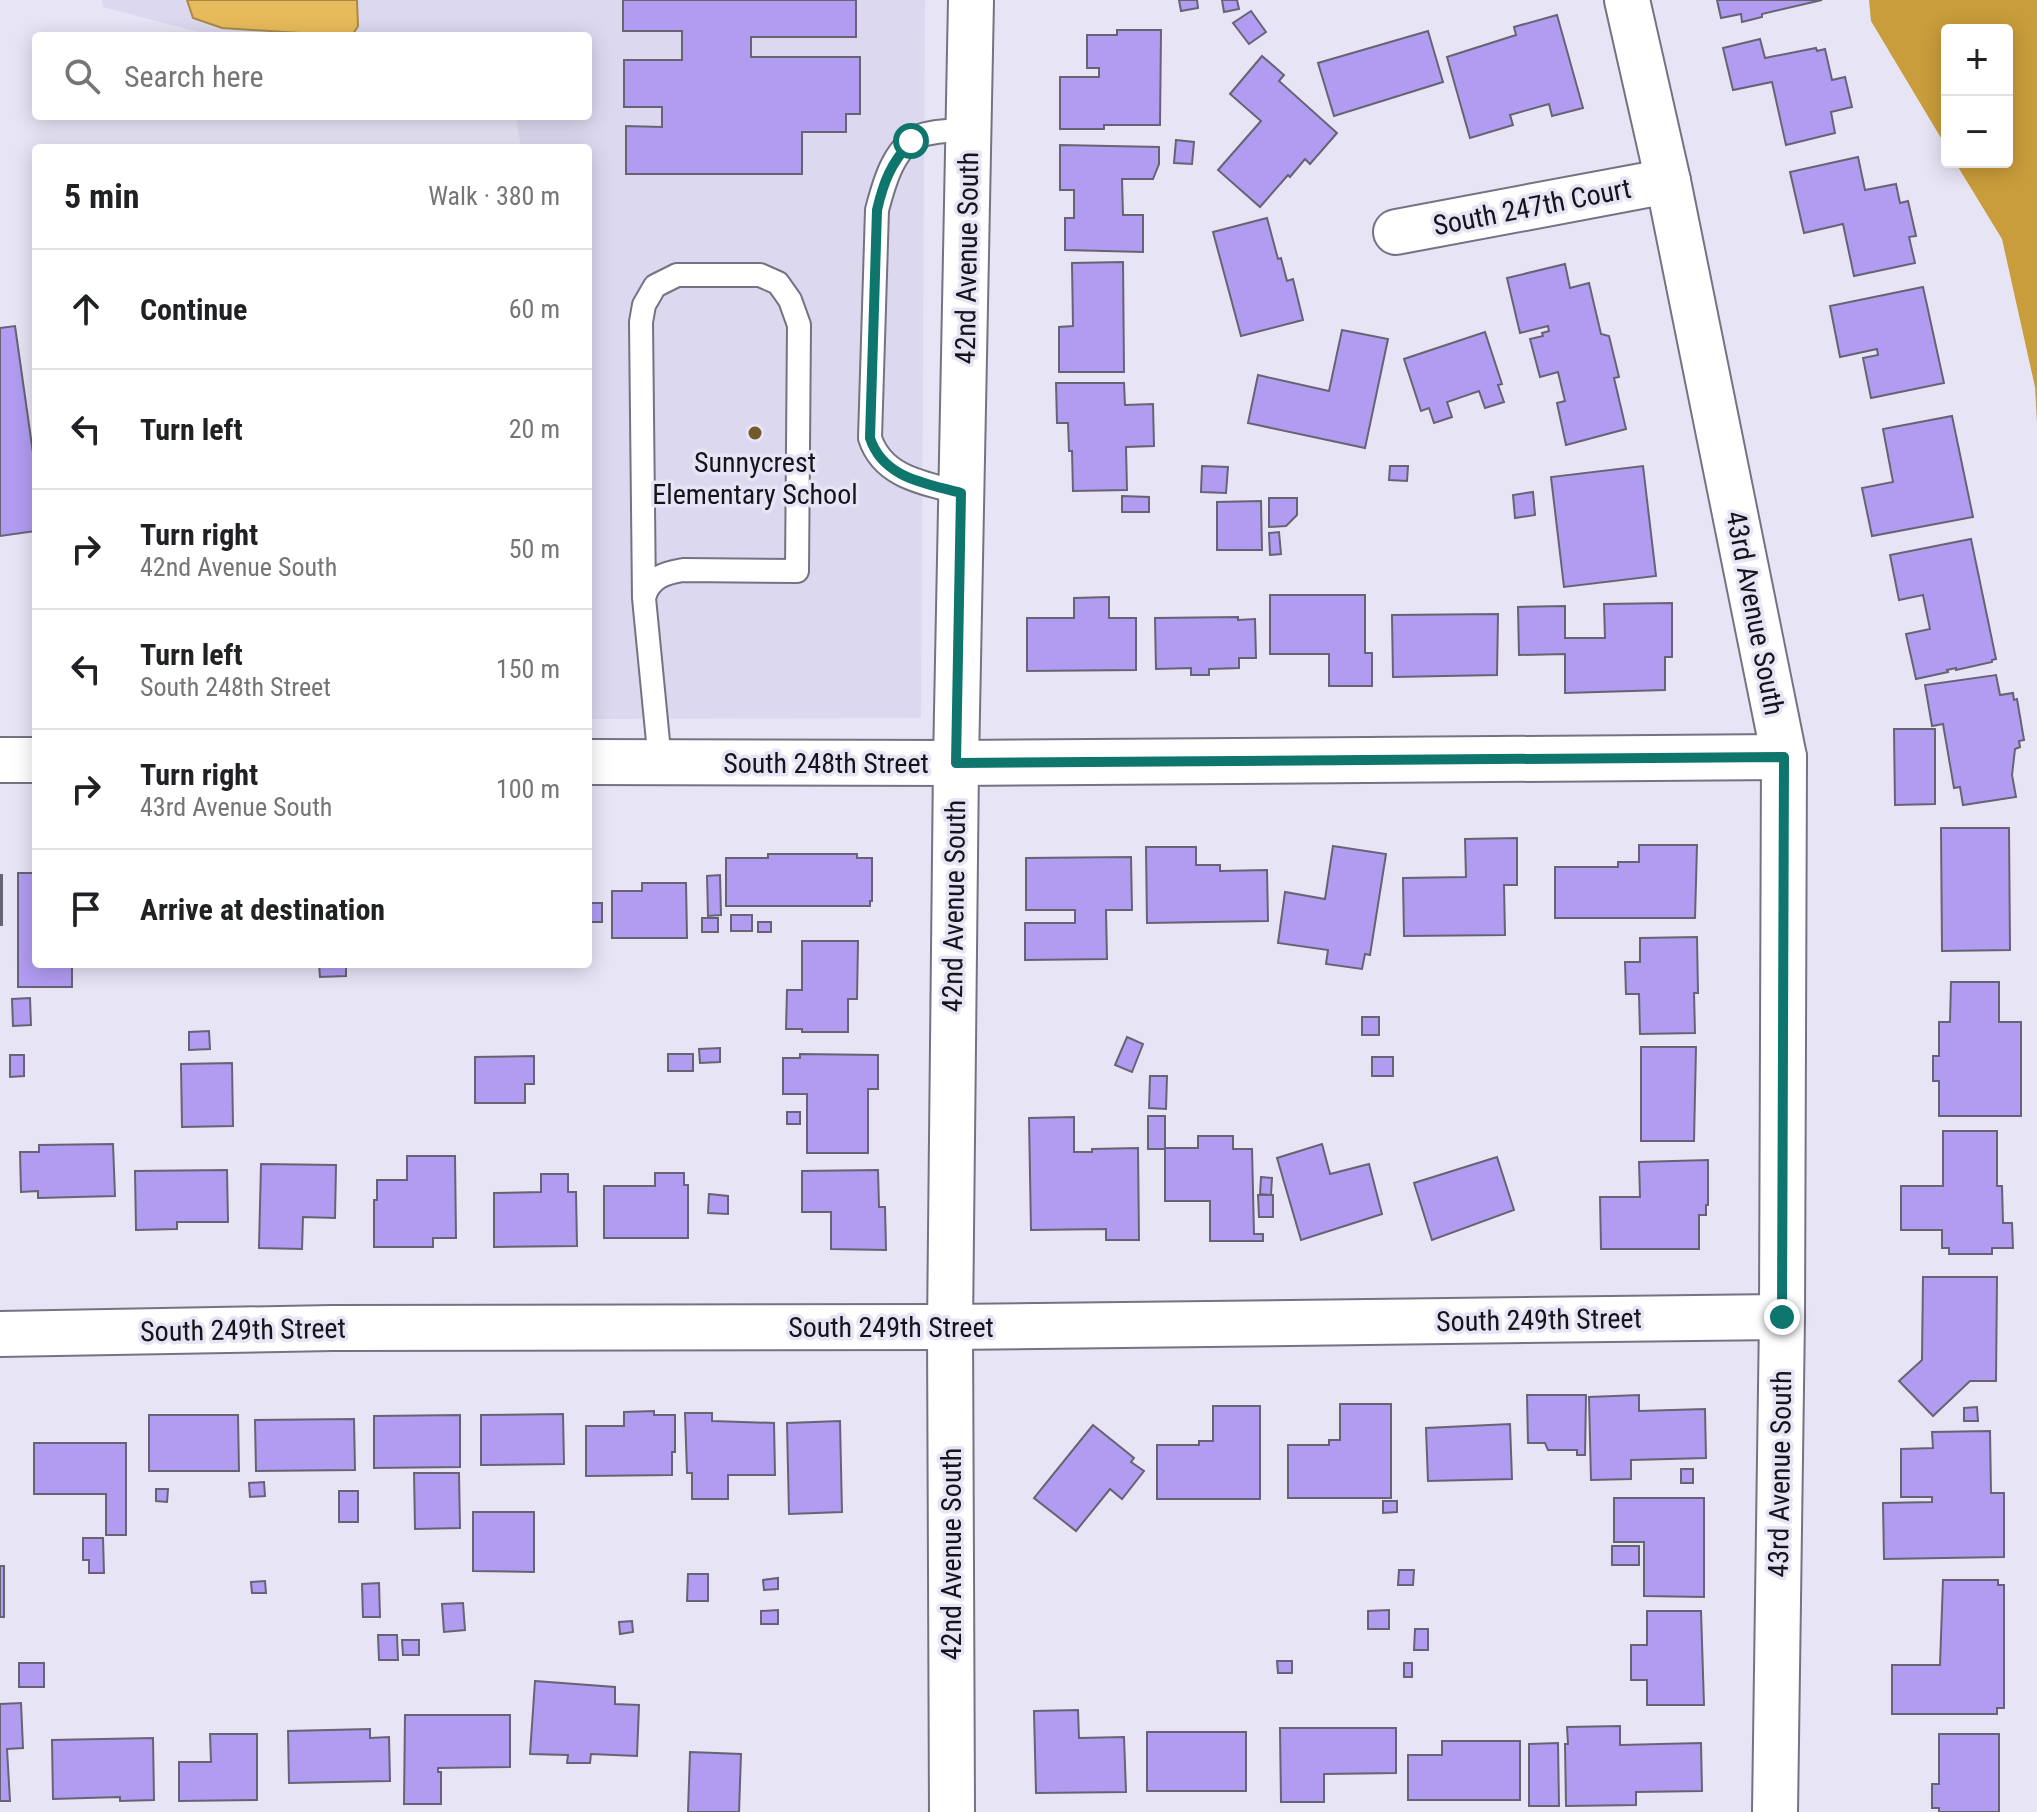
<!DOCTYPE html>
<meta charset="utf-8">
<style>
body{margin:0;font-family:"Roboto Condensed",sans-serif;background:#f6f6f6;color:#202124}
.controls{position:absolute;right:24px;top:24px;display:grid;overflow:hidden;border-radius:8px;box-shadow:0 4px 20px #0003}
.controls button{width:72px;height:72px;display:grid;place-items:center;padding:0;border:0;border-bottom:2px solid #e0e0e0;background:#fff;color:#202124;font:40px sans-serif}
.stop{position:absolute;width:24px;height:24px;margin:-18px;border:6px solid #0f766e;border-radius:50%;background:#fff}
.stop.end{background:#0f766e;border-color:#fff;box-shadow:0 2px 8px #0008}
.list{margin:0;padding:0;list-style:none}
h2{display:flex;justify-content:space-between;align-items:center;height:104px;margin:0;padding:0 32px;font-size:34px}
h2 small{font-size:26px;font-weight:400;color:#757577}
.list li{display:grid;grid-template-columns:52px 1fr auto;gap:24px;align-items:center;box-sizing:border-box;height:120px;padding:0 32px;border-top:2px solid #e0e0e0}
.list b{display:block;font-size:30px;white-space:nowrap}
.list p{margin:0;font-size:26px;white-space:nowrap;color:#757577}
.list em{font-size:26px;font-style:normal;color:#757577}
.icon{flex:none;width:44px;height:44px;fill:none;stroke:currentColor;stroke-width:2;stroke-linecap:round;stroke-linejoin:round}
.map{position:relative;flex:none;width:2037px;height:1812px;overflow:hidden}
.search{position:absolute;background:#fff;box-shadow:0 4px 20px #0003;left:32px;top:32px;width:560px;height:88px;display:flex;align-items:center;gap:20px;box-sizing:border-box;padding:0 28px;border-radius:8px;color:#757577;font-size:30px}
.panel{position:absolute;background:#fff;box-shadow:0 4px 20px #0003;left:32px;top:144px;width:560px;height:824px;border-radius:8px}
.map>svg:first-child{display:block}
.built{fill:#dcd8f0}
.forest{fill:#c99d3b}
.water{fill:#e7bb5c;stroke:#a88948;stroke-width:2}
.building{fill:#b19cf2;stroke:#666472;stroke-width:2}
.lines{fill:none;stroke-linecap:round;stroke-linejoin:round}
.service-casing{stroke:#757381;stroke-width:26}
.minor-casing{stroke:#757381;stroke-width:48}
.tertiary-casing{stroke:#757381;stroke-width:48}
.service{stroke:#fff;stroke-width:22}
.minor{stroke:#fff;stroke-width:44}
.tertiary{stroke:#fff;stroke-width:44}
.route{stroke:#0f766e;stroke-width:10}
.poi-dot{fill:#705a2a;stroke:#e7e4f5;stroke-width:3}
.labels{text-anchor:middle;dominant-baseline:central;stroke-width:7;stroke-linejoin:round;paint-order:stroke}
.street-label{font-size:28px;fill:#15141a;stroke:#e7e4f5}
.poi-label{font-size:28px;fill:#15141a;stroke:#e7e4f5}
</style>
<div class="map">
<svg width="2037" height="1812" viewBox="0 0 2037 1812">
<rect width="100%" height="100%" fill="#e7e4f5"/>
<path class="built" d="M102 0H925L921 718 588 719V148H521L516 116H588V36H213L103 7Z"/>
<path class="forest" d="M1869 0H2037V423L2035 387 2002 239 1955 162H2007V30H1947V148L1871 21Z"/>
<path class="water" d="M187 0H357L358 26 352 36H346L222 28 193 18Z"/>
<g class="building">
<path d="M623 0H856V37H751V57H860V114H846V132H802V174H626V126L662 127V107H624V60H682V31H623Z"/>
<path d="M1179 0H1197L1198 8 1181 11Z"/>
<path d="M1222 0H1237L1239 9 1224 12Z"/>
<path d="M1717 0H1822L1762 14V17L1742 22 1741 14 1721 18Z"/>
<path d="M1251 11 1266 32 1249 44 1233 23Z"/>
<path d="M1557 15 1583 108 1552 116 1549 104 1510 115 1513 125 1470 138 1447 57 1516 35 1514 27Z"/>
<path d="M1117 30H1161L1160 125H1104V129H1060V77H1099V68H1087V35H1117Z"/>
<path d="M1428 31 1443 82 1334 116 1318 63Z"/>
<path d="M1760 39 1765 58 1816 48 1817 51 1825 49 1832 80 1845 77 1852 107 1831 112 1835 133 1786 145 1772 82 1733 90 1723 48Z"/>
<path d="M1262 56 1284 75 1279 81 1337 133 1310 164 1305 159 1290 177 1288 175 1260 207 1218 170 1261 121 1230 94Z"/>
<path d="M1176 140 1194 142 1192 164 1174 163Z"/>
<path d="M1060 145 1159 147V164L1153 179H1122L1123 215H1143V252L1065 250V218H1074V190H1060Z"/>
<path d="M1858 157 1865 190 1896 184 1900 203 1908 201 1916 236 1909 237 1915 263 1854 276 1843 224 1804 233 1790 172Z"/>
<path d="M1267 218 1278 259 1281 258 1287 281 1293 279 1303 320 1241 336 1213 232Z"/>
<path d="M1123 262 1124 372H1059V327L1073 326 1072 263Z"/>
<path d="M1565 264 1570 288 1589 283 1601 334 1609 336 1619 377 1614 378 1626 429 1566 445 1557 403 1565 401 1558 372 1540 377 1530 339 1543 336 1542 333 1549 331 1548 326 1520 333 1507 278Z"/>
<path d="M1923 287 1944 383 1871 398 1863 358 1878 355 1877 349 1840 357 1830 306Z"/>
<path d="M15 326 36 474V531L0 536V328Z"/>
<path d="M1342 330 1388 339 1365 448 1248 423 1258 375 1329 391Z"/>
<path d="M1485 332 1502 384 1498 385 1504 402 1485 408 1479 391 1447 402 1452 417 1434 423 1429 408 1421 411 1404 359Z"/>
<path d="M1056 383H1124L1125 405 1153 404 1154 446 1126 447 1127 490 1073 491 1072 451H1069L1068 423H1057Z"/>
<path d="M1952 416 1973 517 1872 536 1862 488 1893 482 1883 429Z"/>
<path d="M1202 466 1228 467 1226 493 1201 492Z"/>
<path d="M1390 466H1408L1407 481 1389 480Z"/>
<path d="M1643 466 1656 576 1564 587 1551 477Z"/>
<path d="M1533 492 1535 515 1515 518 1513 495Z"/>
<path d="M1122 496 1149 497V512H1122Z"/>
<path d="M1269 498H1297V515L1286 526 1269 527Z"/>
<path d="M1261 501 1262 550H1217V502Z"/>
<path d="M1279 532 1281 554 1270 555 1269 533Z"/>
<path d="M1971 539 1996 659 1992 660V662L1956 670V668L1947 670 1948 672 1916 679 1906 634 1930 629 1923 595 1899 600 1890 555Z"/>
<path d="M1270 595H1365V653H1372V686H1329V654H1270Z"/>
<path d="M1109 597V618H1136V670L1027 671V618H1074V598Z"/>
<path d="M1672 603V657H1665V690L1565 693V654L1519 655 1518 607 1565 606V638H1605L1604 604Z"/>
<path d="M1498 614 1497 675 1393 677 1392 615Z"/>
<path d="M1238 617V620L1255 619 1256 658H1239V668L1209 669V675H1191V668L1156 669 1155 618Z"/>
<path d="M1996 675 2000 695 2013 693 2014 700 2017 699 2024 740 2019 741 2020 747 2015 749 2012 775 2016 797 1963 805 1960 787 1954 788 1943 724 1932 726 1925 685Z"/>
<path d="M1894 729H1935V804L1895 805Z"/>
<path d="M1941 828H2009L2010 950 1942 951Z"/>
<path d="M1517 838V885H1504L1505 935 1404 936 1403 878 1466 877 1465 839Z"/>
<path d="M1639 845H1697L1695 918H1555V867H1618V862H1639Z"/>
<path d="M1333 846 1386 854 1370 955 1365 954 1362 969 1326 964 1328 950 1278 943 1285 892 1325 899Z"/>
<path d="M1146 847H1196V865H1220V871L1267 870 1268 921 1147 923Z"/>
<path d="M768 854H857V858H872V901H870V906H726V858H768Z"/>
<path d="M1131 857 1132 910H1106L1107 959 1025 960V923H1075V910H1026V858Z"/>
<path d="M18 873H36V964H72V987H18Z"/>
<rect x="0" y="875" width="2" height="50"/>
<path d="M720 875 721 915 708 916 707 876Z"/>
<path d="M642 883H686L687 938H612V891H642Z"/>
<rect x="588" y="903" width="14" height="19"/>
<rect x="731" y="915" width="21" height="16"/>
<rect x="702" y="918" width="16" height="14"/>
<rect x="758" y="922" width="13" height="10"/>
<path d="M1697 937 1698 993H1694L1695 1033 1640 1034 1639 994H1626L1625 962H1640V938Z"/>
<path d="M802 941H858L857 999H848V1032H802V1029H786L787 990H802Z"/>
<path d="M319 964H346V976L320 977Z"/>
<path d="M1951 982H1999V1022H2021V1116H1939V1081H1933V1056H1939V1022H1950Z"/>
<path d="M30 998 31 1025 13 1026 12 999Z"/>
<rect x="1362" y="1017" width="17" height="18"/>
<path d="M209 1031 210 1049 189 1050V1032Z"/>
<path d="M1127 1037 1143 1044 1132 1072 1115 1065Z"/>
<path d="M1641 1047H1696L1694 1141H1641Z"/>
<path d="M720 1048V1062L700 1063 699 1049Z"/>
<rect x="668" y="1054" width="25" height="17"/>
<path d="M800 1054 878 1055V1089H868V1153H807V1094H783V1058H800Z"/>
<path d="M10 1055H24V1076L10 1077Z"/>
<path d="M534 1056V1084H525V1103H475V1057Z"/>
<rect x="1372" y="1057" width="21" height="19"/>
<path d="M232 1063 233 1126 182 1127 181 1064Z"/>
<path d="M1150 1076H1167L1166 1109 1149 1108Z"/>
<rect x="787" y="1112" width="13" height="12"/>
<rect x="1148" y="1116" width="17" height="33"/>
<path d="M1074 1117V1152H1092V1149L1138 1148 1139 1240H1106V1229L1031 1230 1029 1118Z"/>
<path d="M1943 1131H1997V1186H2002L2003 1223H2012L2013 1248H1992V1254H1949V1248H1942V1230H1901V1186H1943Z"/>
<path d="M1198 1136H1233V1149H1252L1254 1234H1263V1241H1210V1201H1165V1148H1198Z"/>
<path d="M113 1144 115 1196 38 1198V1191L21 1192 20 1152H39V1145Z"/>
<path d="M1322 1144 1330 1174 1369 1164 1382 1214 1301 1240 1277 1158Z"/>
<path d="M407 1156H455L456 1238H433V1247H374V1200H377V1180H407Z"/>
<path d="M1497 1157 1514 1210 1432 1240 1414 1183Z"/>
<path d="M1708 1160V1205H1706V1215H1699V1249H1601L1600 1197H1640L1639 1162Z"/>
<path d="M261 1164 336 1165 335 1218 303 1217 302 1249 259 1248Z"/>
<path d="M227 1170 228 1222H177V1229L136 1230 135 1171Z"/>
<path d="M878 1170 879 1207H885L886 1250 831 1249V1212H802V1171Z"/>
<path d="M655 1173H684V1185H688V1238H604V1186H655Z"/>
<path d="M541 1174H568V1192H576L577 1246 494 1247V1193L541 1192Z"/>
<path d="M1261 1177 1272 1178 1271 1195 1260 1194Z"/>
<path d="M709 1194 728 1196V1214L708 1213Z"/>
<path d="M1258 1195H1273V1217H1259Z"/>
<path d="M1923 1277H1997L1996 1381H1970L1933 1416 1899 1381 1922 1360Z"/>
<path d="M1527 1395H1586L1585 1455H1577V1450H1548L1545 1443H1528Z"/>
<path d="M1639 1395V1411L1705 1409 1706 1458 1631 1460V1479L1591 1480 1589 1397Z"/>
<path d="M1340 1404H1391V1498H1288V1445H1329V1440H1340Z"/>
<path d="M1213 1406H1260V1499H1157V1445H1199V1441H1213Z"/>
<path d="M1977 1407 1978 1421H1964V1408Z"/>
<path d="M654 1411V1415H675V1452H672V1475L586 1476V1426H624V1412Z"/>
<path d="M685 1413H712V1421L774 1423 775 1475H728V1499H692V1473H687Z"/>
<path d="M563 1414 564 1464 481 1465V1415Z"/>
<path d="M149 1415H238L239 1471H149Z"/>
<path d="M460 1415V1467L374 1468V1416Z"/>
<path d="M354 1419 355 1470 256 1471 255 1420Z"/>
<path d="M840 1421 842 1512 789 1514 787 1423Z"/>
<path d="M1510 1424 1512 1479 1428 1481 1426 1428Z"/>
<path d="M1093 1425 1134 1458 1131 1462 1144 1471 1122 1499 1110 1489 1076 1531 1034 1498Z"/>
<path d="M1990 1431 1991 1493H2004V1557L1884 1559 1883 1503 1932 1502V1497H1901V1449L1933 1448 1932 1432Z"/>
<path d="M34 1443H126V1535H106V1494H34Z"/>
<rect x="1681" y="1469" width="12" height="14"/>
<path d="M414 1473H459L460 1528 415 1529Z"/>
<path d="M264 1482 265 1496 250 1497 249 1483Z"/>
<path d="M156 1489H168L167 1502 156 1501Z"/>
<rect x="339" y="1491" width="19" height="31"/>
<path d="M1614 1498H1704V1597L1644 1596V1542H1614Z"/>
<path d="M1383 1501H1397V1512L1383 1513Z"/>
<path d="M473 1512H534V1572L473 1571Z"/>
<path d="M83 1538H103L104 1573H89V1560H83Z"/>
<rect x="1612" y="1546" width="27" height="19"/>
<rect x="0" y="1566" width="4" height="51"/>
<path d="M1399 1570H1414L1413 1585H1398Z"/>
<path d="M688 1574H708V1601H687Z"/>
<path d="M778 1578V1589L764 1590 763 1580Z"/>
<path d="M1943 1580H1998V1585H2004V1708H1997V1714H1892V1665H1940Z"/>
<path d="M265 1581 266 1593H252L251 1582Z"/>
<path d="M379 1583 380 1617H363L362 1584Z"/>
<path d="M463 1603 465 1630 444 1632 442 1604Z"/>
<path d="M778 1610V1624H761V1611Z"/>
<path d="M1389 1610V1629H1368V1611Z"/>
<path d="M1647 1611H1701L1704 1705H1647V1680H1631V1645H1647Z"/>
<path d="M632 1621 633 1632 620 1634 619 1622Z"/>
<path d="M1415 1629H1428V1650H1414Z"/>
<path d="M378 1635H397L398 1660H379Z"/>
<path d="M402 1640H419V1655H403Z"/>
<path d="M1277 1661H1292V1673H1278Z"/>
<rect x="19" y="1663" width="25" height="24"/>
<rect x="1404" y="1663" width="8" height="14"/>
<path d="M535 1681 615 1687V1704L639 1705 637 1756 591 1754 590 1763H567L568 1755 530 1754Z"/>
<path d="M21 1703 23 1748 7 1749 10 1801H0V1704Z"/>
<path d="M1078 1710 1079 1738 1124 1737 1126 1792 1036 1793 1034 1711Z"/>
<path d="M405 1715H510V1767L438 1768V1772H441V1804H404Z"/>
<path d="M1620 1726V1745L1701 1743 1702 1791 1636 1792V1805L1566 1806 1565 1744H1568L1567 1727Z"/>
<path d="M1280 1728H1396V1773L1324 1774V1802H1281Z"/>
<path d="M370 1729V1738L389 1737 390 1781 289 1783 288 1731Z"/>
<rect x="1147" y="1732" width="99" height="59"/>
<path d="M210 1734H257V1800L179 1801V1762H211Z"/>
<path d="M1939 1734H1999V1812H1939V1808H1932V1784H1939Z"/>
<path d="M153 1738 154 1800 120 1801V1797L53 1799 52 1740Z"/>
<path d="M1442 1741H1520V1800H1408V1755H1442Z"/>
<path d="M1558 1743 1559 1806H1529V1744Z"/>
<path d="M690 1752 741 1754 739 1812H688Z"/>
</g>
<g class="lines">
<defs>
<g id="service">
<path d="M961 493C925 483 883 478 870 438L877 210C884 183 895 141 926 134 940 130 955 131 970 129"/>
<path d="M644 598C649 578 664 573 683 570L797 571 799 325 790 300 778 283 760 275H677L655 286 644 305 641 322 644 598 660 762"/>
</g>
<g id="minor">
<path d="M1627 0 1668 181 1784 757 1782 1317 1775 1812"/>
<path d="M1396 232 1668 181"/>
<path d="M0 760H36"/>
<path d="M588 762 956 763 1784 757"/>
<path d="M956 763 971 0"/>
<path d="M0 1334 332 1328 950 1327 1782 1317"/>
</g>
<path id="tertiary" d="M952 1812 950 1327 956 763"/>
</defs>
<use href="#service" class="service-casing"/>
<use href="#minor" class="minor-casing"/>
<use href="#tertiary" class="tertiary-casing"/>
<use href="#service" class="service"/>
<use href="#minor" class="minor"/>
<use href="#tertiary" class="tertiary"/>
</g>
<g class="lines">
<path class="route" d="M911 141C891 164 884 180 877 210L870 438C883 478 925 483 961 493L956 763 1784 757 1782 1317"/>
</g>
<circle class="poi-dot" cx="755" cy="433" r="8"/>
<g class="labels">
<g class="street-label">
<text transform="translate(1532 207) rotate(-11)">South 247th Court</text>
<text transform="translate(967 258) rotate(-89)">42nd Avenue South</text>
<text transform="translate(1755 613) rotate(79)">43rd Avenue South</text>
<text x="826" y="763">South 248th Street</text>
<text transform="translate(954 906) rotate(-89)">42nd Avenue South</text>
<text transform="translate(1539 1320) rotate(-1)">South 249th Street</text>
<text x="891" y="1327">South 249th Street</text>
<text transform="translate(243 1330) rotate(-1)">South 249th Street</text>
<text transform="translate(1780 1474) rotate(-89)">43rd Avenue South</text>
<text transform="translate(951 1554) rotate(-90)">42nd Avenue South</text>
</g>
<g class="poi-label">
<text x="755" y="462">Sunnycrest<tspan x="755" dy="32">Elementary School</tspan></text>
</g>
</g>
</svg>
<div class="controls">
<button>+</button>
<button>−</button>
</div>
<div class="stop" style="left:911px;top:141px"></div>
<div class="stop end" style="left:1782px;top:1317px"></div>
<div class="search"><svg class="icon" aria-label="search" viewBox="0 0 24 24"><circle cx="10" cy="10" r="6"/><path d="M15 15l6 6"/></svg>Search here</div>
<section class="panel">
<h2>5 min<small>Walk · 380 m</small></h2>
<ul class="list">
<li><svg class="icon" aria-label="ahead" viewBox="0 0 24 24"><path d="M12 20V5M6 11l6-6 6 6"/></svg><div><b>Continue</b></div><em>60 m</em></li>
<li><svg class="icon" aria-label="left" viewBox="0 0 24 24"><path d="M17 20v-9H6M10 6l-5 5 5 5"/></svg><div><b>Turn left</b></div><em>20 m</em></li>
<li><svg class="icon" aria-label="right" viewBox="0 0 24 24"><path d="M7 20v-9h11M14 6l5 5-5 5"/></svg><div><b>Turn right</b><p>42nd Avenue South</p></div><em>50 m</em></li>
<li><svg class="icon" aria-label="left" viewBox="0 0 24 24"><path d="M17 20v-9H6M10 6l-5 5 5 5"/></svg><div><b>Turn left</b><p>South 248th Street</p></div><em>150 m</em></li>
<li><svg class="icon" aria-label="right" viewBox="0 0 24 24"><path d="M7 20v-9h11M14 6l5 5-5 5"/></svg><div><b>Turn right</b><p>43rd Avenue South</p></div><em>100 m</em></li>
<li><svg class="icon" aria-label="arrive" viewBox="0 0 24 24"><path d="M6 21V4h12l-3 4 3 4H6"/></svg><div><b>Arrive at destination</b></div></li>
</ul>
</section>
</div>
